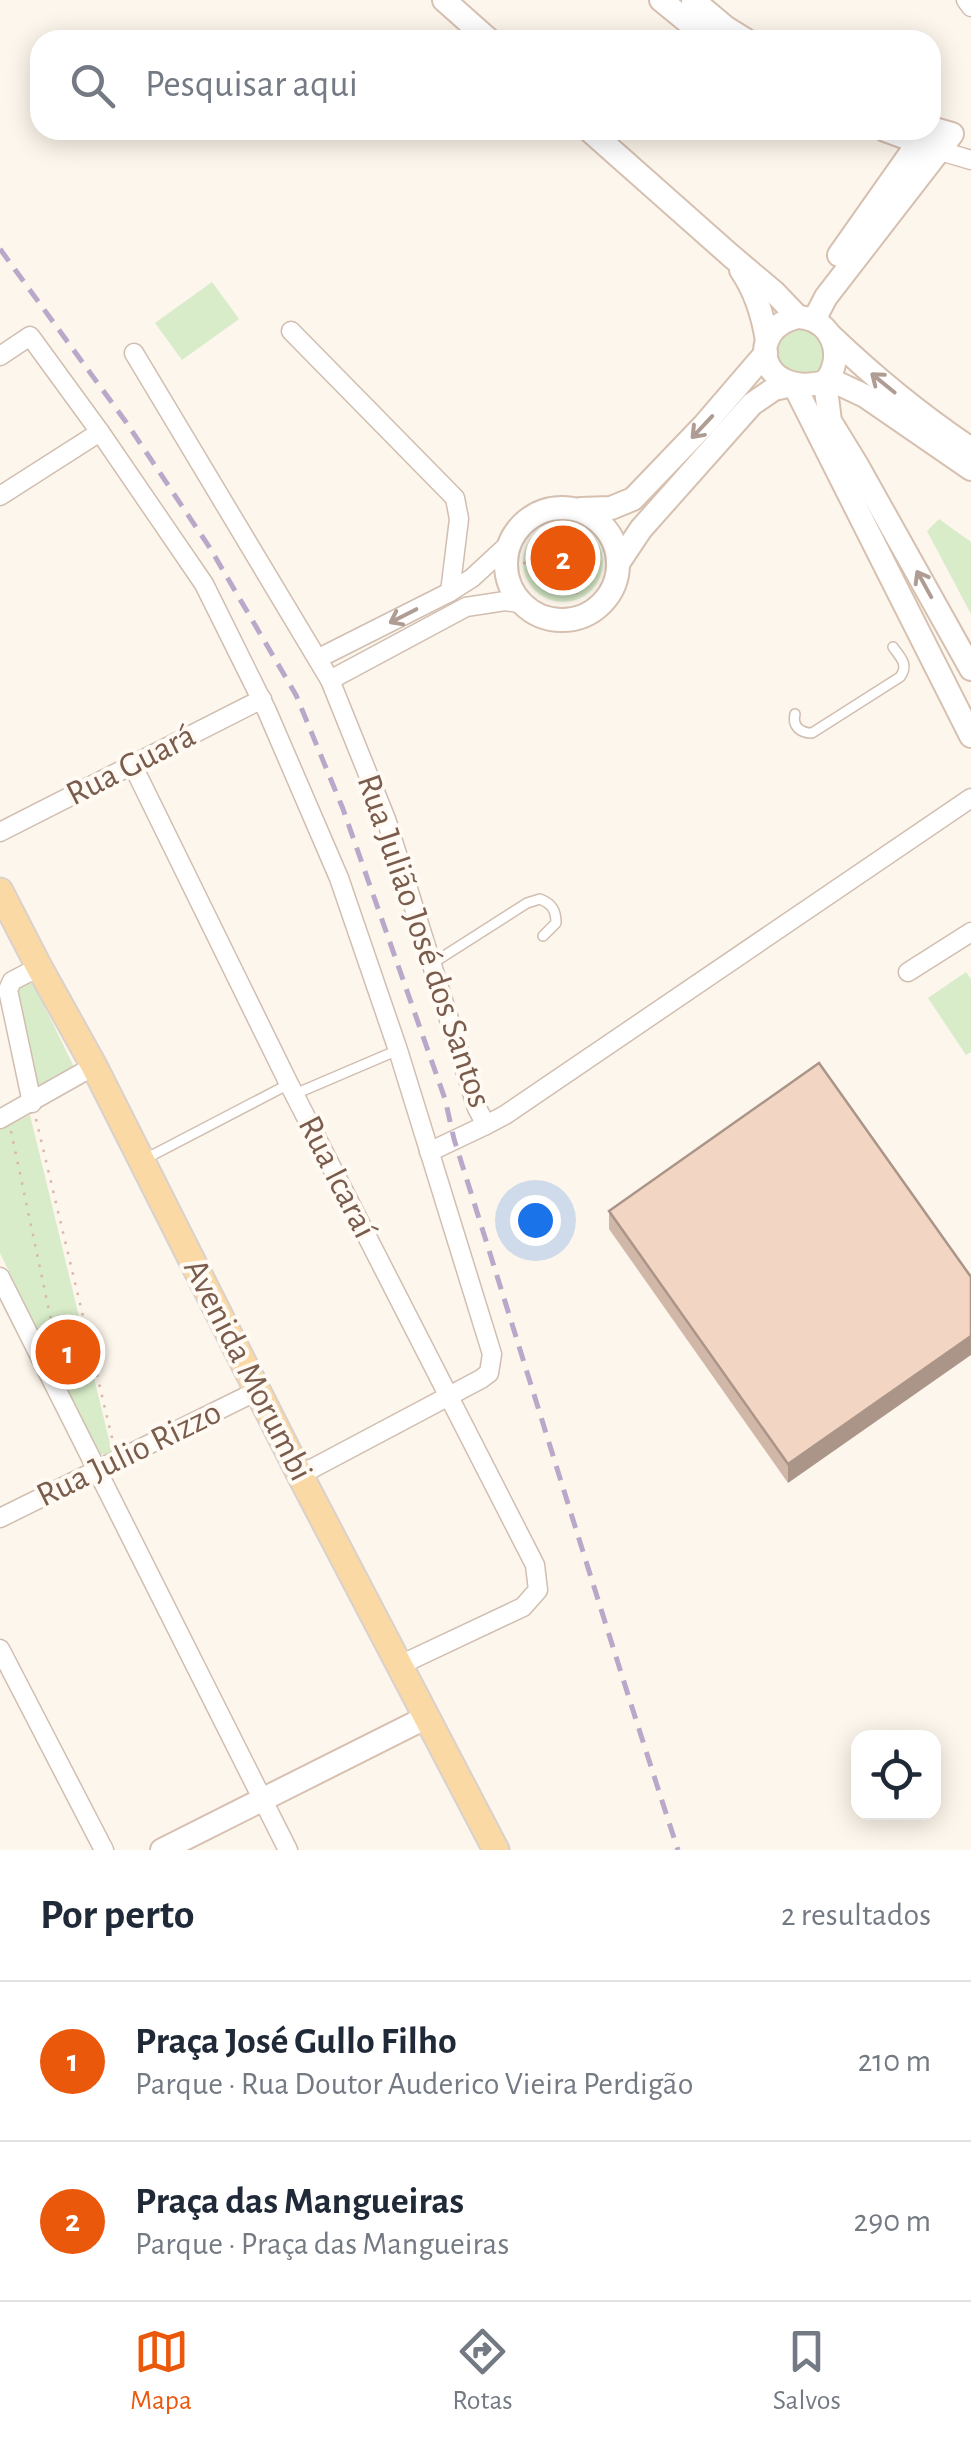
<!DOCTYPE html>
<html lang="pt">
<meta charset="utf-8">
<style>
body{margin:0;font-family:"Alegreya Sans",sans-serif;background:#f2f2f3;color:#1f2937}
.controls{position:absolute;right:30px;bottom:30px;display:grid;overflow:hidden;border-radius:20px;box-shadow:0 5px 25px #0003}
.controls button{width:90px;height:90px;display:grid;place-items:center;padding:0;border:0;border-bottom:2px solid #e0e1e3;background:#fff;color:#1f2937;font:50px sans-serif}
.you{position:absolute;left:535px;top:1220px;width:35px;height:35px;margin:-25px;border:8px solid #fff;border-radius:50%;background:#1a73e8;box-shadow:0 0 0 15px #1a73e833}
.badge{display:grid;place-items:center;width:65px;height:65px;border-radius:50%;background:#ea580c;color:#fff;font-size:32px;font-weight:700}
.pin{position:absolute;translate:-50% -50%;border:5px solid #fff;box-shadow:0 2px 10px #0006}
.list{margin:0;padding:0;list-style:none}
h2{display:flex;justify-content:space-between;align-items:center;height:130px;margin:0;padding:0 40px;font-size:42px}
h2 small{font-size:32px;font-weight:400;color:#747a83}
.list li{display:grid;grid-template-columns:65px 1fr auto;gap:30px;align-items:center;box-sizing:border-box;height:160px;padding:0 40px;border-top:2px solid #e0e1e3}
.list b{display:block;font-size:38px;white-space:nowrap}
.list p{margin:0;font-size:32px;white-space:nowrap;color:#747a83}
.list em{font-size:32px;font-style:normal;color:#747a83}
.icon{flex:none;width:55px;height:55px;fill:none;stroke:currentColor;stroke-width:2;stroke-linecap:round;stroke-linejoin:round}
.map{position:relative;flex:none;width:971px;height:1850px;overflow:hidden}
.search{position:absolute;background:#fff;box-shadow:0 5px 25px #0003;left:30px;right:30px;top:30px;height:110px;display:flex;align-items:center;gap:25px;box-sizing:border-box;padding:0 35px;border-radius:30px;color:#747a83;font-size:38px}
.sheet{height:450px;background:#fff}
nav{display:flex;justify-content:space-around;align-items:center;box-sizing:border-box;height:140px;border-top:2px solid #e0e1e3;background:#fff;font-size:28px;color:#747a83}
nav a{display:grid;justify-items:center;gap:5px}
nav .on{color:#ea580c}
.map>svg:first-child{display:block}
.green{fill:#d8ecc9}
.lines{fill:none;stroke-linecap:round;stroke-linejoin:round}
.lane-casing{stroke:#d1beb0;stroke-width:12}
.street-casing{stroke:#d1beb0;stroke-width:21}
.secondary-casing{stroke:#d6c0b0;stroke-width:26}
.primary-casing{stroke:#dad1cd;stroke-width:29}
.path{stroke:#d9b8a5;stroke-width:2.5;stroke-dasharray:2.5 8;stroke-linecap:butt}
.lane{stroke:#fff;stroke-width:9}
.street{stroke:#fff;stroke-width:18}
.secondary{stroke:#fff;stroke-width:22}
.primary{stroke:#fbd9a5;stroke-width:25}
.rail{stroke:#b9a8c9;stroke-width:5;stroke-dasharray:15 10;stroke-linecap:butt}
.wall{fill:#d1b7a8}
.shaded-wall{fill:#aa9588}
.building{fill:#f3d5c3;stroke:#aa9588;stroke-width:2.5}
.oneway{stroke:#af9d94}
.labels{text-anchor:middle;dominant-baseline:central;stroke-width:8;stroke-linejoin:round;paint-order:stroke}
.street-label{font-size:35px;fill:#7a5c4d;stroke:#fffaf3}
</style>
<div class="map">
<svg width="971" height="1850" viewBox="0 0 971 1850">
<rect width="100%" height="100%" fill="#fdf6ec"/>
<g class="green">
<path d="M212 282 239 319 182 360 155 323Z"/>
<path d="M807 326 827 348C824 364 822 372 805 378L778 365 775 345 787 329Z"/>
<path d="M939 519 971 542V614L927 531Z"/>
<circle cx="563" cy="562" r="40"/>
<path d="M966 972 971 979V1052L966 1055 928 998Z"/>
<path d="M32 981 73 1065 70 1075 33 1092 17 988 24 982Z"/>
<path d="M30 1115 113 1456 98 1454 0 1253V1130Z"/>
</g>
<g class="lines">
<defs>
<g id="lane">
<path d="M795 714C792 726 800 733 812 733L900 677C909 665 901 658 893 647"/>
<path d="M433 963 527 903 540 899C552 904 556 910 556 923L543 936"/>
<path d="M295 1094 398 1050"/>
<path d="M145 1159 289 1084"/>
</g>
<g id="street">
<path d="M966 0 971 7"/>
<path d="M937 150 971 160"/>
<path d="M291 331 455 498 459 519 450 592"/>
<path d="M134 353 330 680 386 819 477 1108 486 1125 505 1115 971 798"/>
<path d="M0 356 30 336 100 432 204 584 267 711 339 878 398 1050 492 1354 489 1373 481 1379 300 1475"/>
<path d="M0 496 100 432"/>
<path d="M319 658 450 592 472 578 511 542"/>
<path d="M330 680 466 607 505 601 524 604"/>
<path d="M132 764 289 1084 535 1565 538 1590 523 1607 400 1665"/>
<path d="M0 832 262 699"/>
<path d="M908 972 971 932"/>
<path d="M32 1103 8 990 12 981 39 967"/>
<path d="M0 1119 94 1066"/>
<path d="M429 1152 486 1125"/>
<path d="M0 1277 288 1850"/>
<path d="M0 1518 257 1391"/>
<path d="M0 1649 104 1850"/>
</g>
<g id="secondary">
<path d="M444 0 489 40"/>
<path d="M661 0 710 40"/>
<path d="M693 0 725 27 746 40"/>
<path d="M589 130 730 255 775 293 798 317"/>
<path d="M885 130 934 148"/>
<path d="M839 255 927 130"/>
<path d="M741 270C756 292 763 315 767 341"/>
<path d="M798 317C833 319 846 357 825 382 758 399 745 328 798 317Z"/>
<path d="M814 320 826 297 952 134 931 128"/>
<path d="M830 335C874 377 920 415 971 449"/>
<path d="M829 379 865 396 971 469"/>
<path d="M825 382 830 421 857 465 971 669"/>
<path d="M794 385 971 736"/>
<circle cx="562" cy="564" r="56"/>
<path d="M581 509 611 508 633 499 705 424 766 353"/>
<path d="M619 562 641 529 752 404 774 389 792 385"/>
<path d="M162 1850 427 1717"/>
</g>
<path id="primary" d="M0 891 39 967 94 1066 300 1475 496 1850"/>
</defs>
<use href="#lane" class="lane-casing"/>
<use href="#street" class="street-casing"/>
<use href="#secondary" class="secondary-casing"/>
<use href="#primary" class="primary-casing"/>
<g class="path">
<path d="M523 563 563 562 588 531"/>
<path d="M563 563 579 598"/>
<path d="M36 1119 113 1442"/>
<path d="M11 1131 58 1353"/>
</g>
<use href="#lane" class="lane"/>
<use href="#street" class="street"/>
<use href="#secondary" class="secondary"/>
<use href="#primary" class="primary"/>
<path class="rail" d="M0 249 126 422 210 548 296 695 343 809 445 1099 454 1139C529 1376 601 1614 678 1850"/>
</g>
<path class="wall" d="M819 1063 788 1483 609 1229V1211Z"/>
<path class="shaded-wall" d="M971 1336V1355L788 1483V1464Z"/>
<path class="building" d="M819 1063 971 1277V1336L788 1464 609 1211Z"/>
<defs><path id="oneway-shaft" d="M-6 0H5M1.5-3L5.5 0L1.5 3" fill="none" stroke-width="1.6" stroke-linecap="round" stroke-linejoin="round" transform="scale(2.5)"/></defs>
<g class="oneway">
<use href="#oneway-shaft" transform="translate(883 383) rotate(-141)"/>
<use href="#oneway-shaft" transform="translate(702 427) rotate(133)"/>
<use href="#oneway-shaft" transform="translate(924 584) rotate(-119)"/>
<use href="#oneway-shaft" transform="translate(403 616) rotate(153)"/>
</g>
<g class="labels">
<g class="street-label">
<text transform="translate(131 765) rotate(-27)">Rua Guará</text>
<text transform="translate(424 941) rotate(71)">Rua Julião José dos Santos</text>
<text transform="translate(337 1177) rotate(63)">Rua Icaraí</text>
<text transform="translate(248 1370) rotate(63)">Avenida Morumbi</text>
<text transform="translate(129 1454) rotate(-26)">Rua Julio Rizzo</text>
</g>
</g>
</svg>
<div class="controls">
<button><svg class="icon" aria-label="locate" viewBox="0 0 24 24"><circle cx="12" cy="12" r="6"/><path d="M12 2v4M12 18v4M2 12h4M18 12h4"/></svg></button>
</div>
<div class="you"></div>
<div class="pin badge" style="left:68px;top:1352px">1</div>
<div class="pin badge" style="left:563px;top:558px">2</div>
<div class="search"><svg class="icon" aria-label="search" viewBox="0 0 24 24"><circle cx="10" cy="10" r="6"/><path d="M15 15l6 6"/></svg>Pesquisar aqui</div>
</div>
<section class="sheet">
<h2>Por perto<small>2 resultados</small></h2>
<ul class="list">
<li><span class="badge">1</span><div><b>Praça José Gullo Filho</b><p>Parque · Rua Doutor Auderico Vieira Perdigão</p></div><em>210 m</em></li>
<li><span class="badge">2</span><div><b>Praça das Mangueiras</b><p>Parque · Praça das Mangueiras</p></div><em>290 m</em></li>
</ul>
</section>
<nav>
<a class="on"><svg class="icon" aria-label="map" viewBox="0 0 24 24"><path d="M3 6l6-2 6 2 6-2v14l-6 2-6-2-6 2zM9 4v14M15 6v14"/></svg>Mapa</a>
<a><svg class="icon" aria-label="directions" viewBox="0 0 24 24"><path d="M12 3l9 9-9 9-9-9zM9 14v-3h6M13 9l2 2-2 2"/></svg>Rotas</a>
<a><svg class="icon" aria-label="saved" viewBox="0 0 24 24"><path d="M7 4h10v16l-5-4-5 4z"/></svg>Salvos</a>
</nav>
